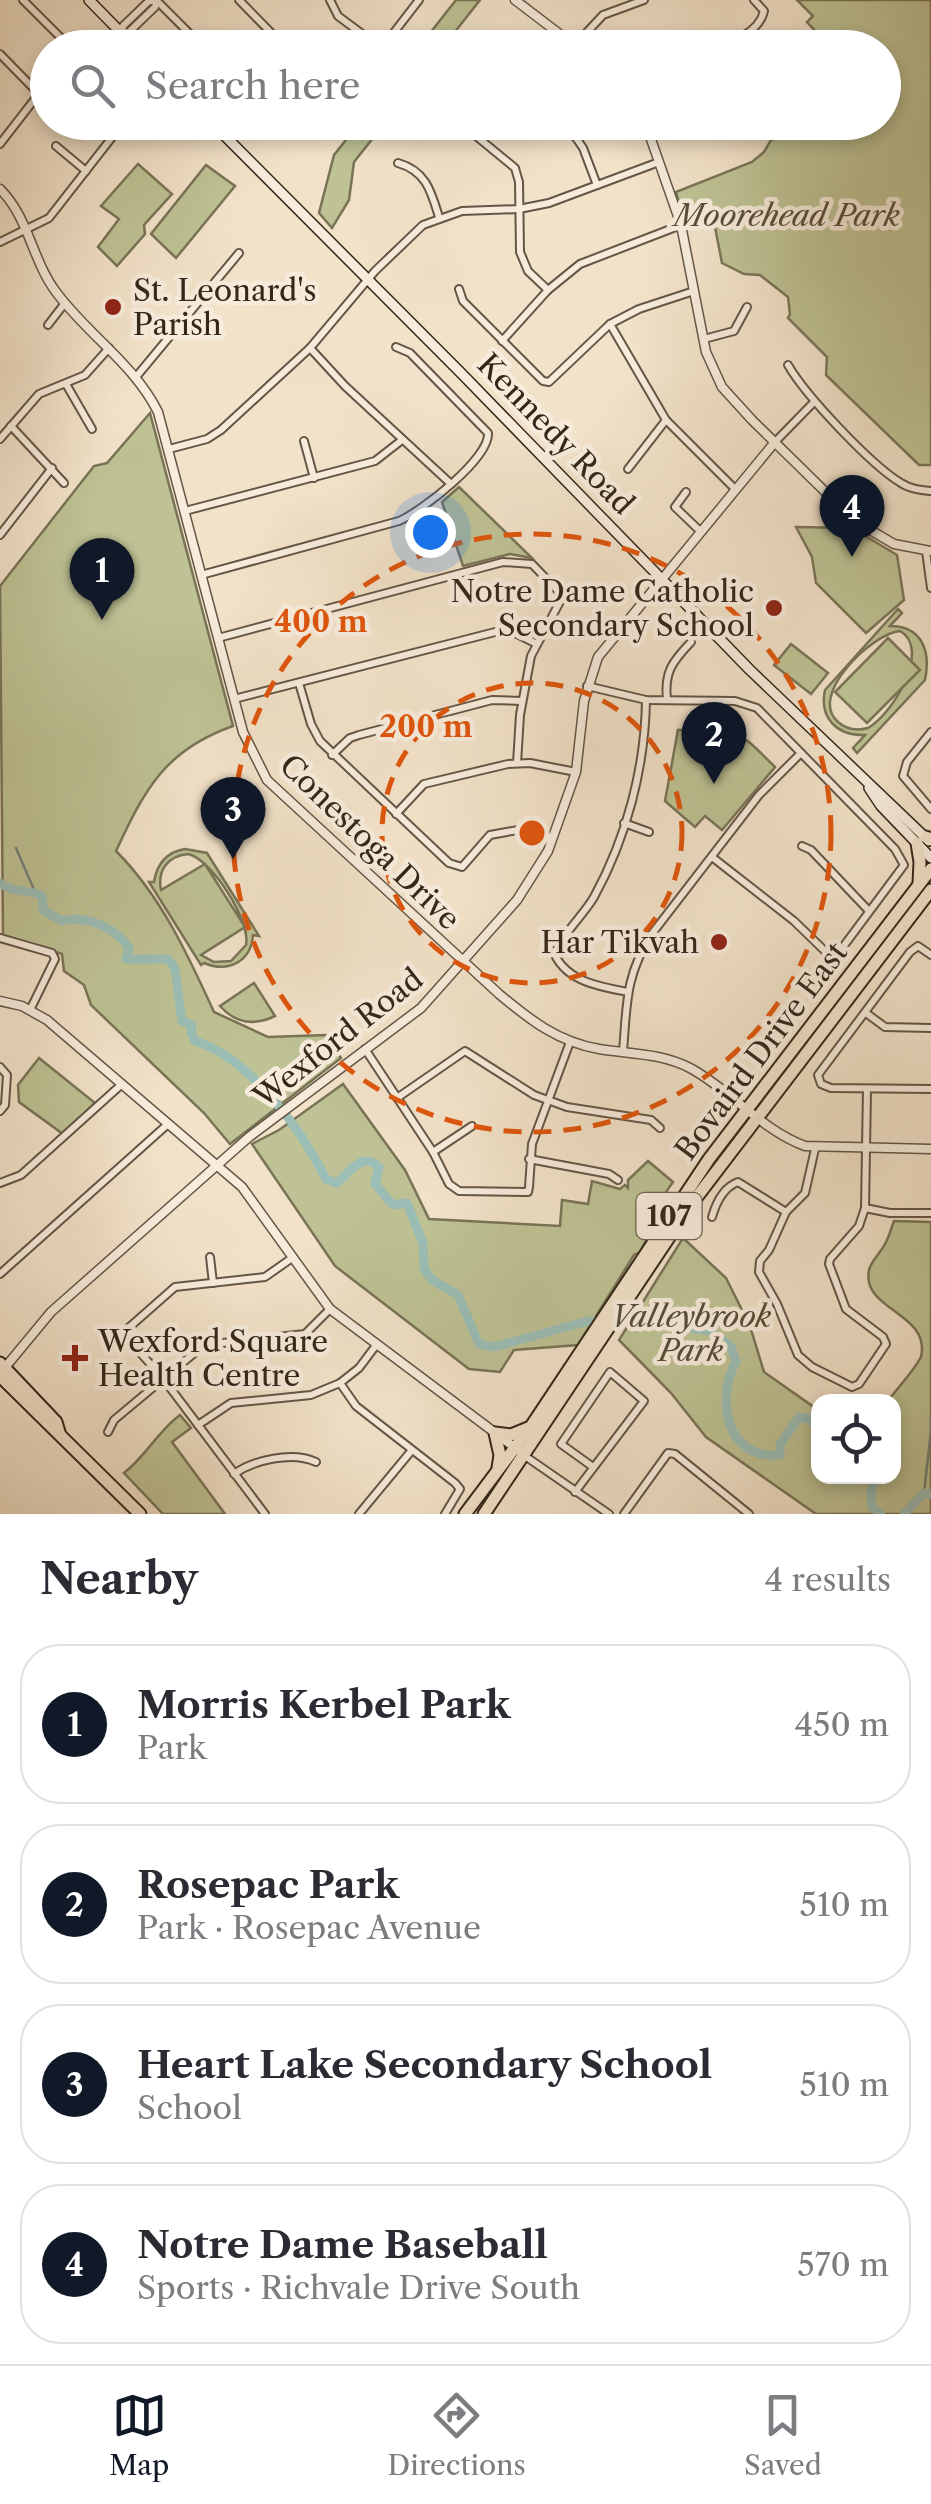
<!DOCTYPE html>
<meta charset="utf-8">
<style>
body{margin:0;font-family:"Libre Caslon Text",serif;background:#f7f7f7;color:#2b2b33}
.controls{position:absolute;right:30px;bottom:30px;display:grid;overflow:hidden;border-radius:20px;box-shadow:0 5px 15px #0003}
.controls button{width:90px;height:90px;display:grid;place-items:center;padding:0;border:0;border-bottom:2px solid #e1e1e2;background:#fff;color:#2b2b33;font:50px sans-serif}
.you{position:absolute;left:430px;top:532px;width:35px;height:35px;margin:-25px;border:8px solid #fff;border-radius:50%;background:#1a73e8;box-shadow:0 0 0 15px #1a73e833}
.badge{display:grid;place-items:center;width:65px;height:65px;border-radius:50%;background:#111827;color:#fff;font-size:32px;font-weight:700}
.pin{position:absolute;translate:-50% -82px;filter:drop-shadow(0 2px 5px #0008)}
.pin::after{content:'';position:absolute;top:52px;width:35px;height:30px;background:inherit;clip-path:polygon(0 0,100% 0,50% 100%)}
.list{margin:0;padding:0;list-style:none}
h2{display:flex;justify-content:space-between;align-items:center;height:130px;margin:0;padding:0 40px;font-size:42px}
h2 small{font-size:32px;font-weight:400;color:#7c7c81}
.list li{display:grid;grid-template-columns:65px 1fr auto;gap:30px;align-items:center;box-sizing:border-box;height:160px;margin:0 20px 20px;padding:0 20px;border:2px solid #e1e1e2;border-radius:40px}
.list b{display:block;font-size:38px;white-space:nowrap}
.list p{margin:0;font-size:32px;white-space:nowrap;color:#7c7c81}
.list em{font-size:32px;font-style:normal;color:#7c7c81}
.icon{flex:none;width:55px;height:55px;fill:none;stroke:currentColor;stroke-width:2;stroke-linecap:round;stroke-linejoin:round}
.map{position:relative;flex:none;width:931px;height:1514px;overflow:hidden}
.search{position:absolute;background:#fff;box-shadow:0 5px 15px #0003;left:30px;right:30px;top:30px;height:110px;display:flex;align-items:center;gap:25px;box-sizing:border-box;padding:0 35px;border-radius:55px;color:#7c7c81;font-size:38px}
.sheet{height:850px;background:#fff}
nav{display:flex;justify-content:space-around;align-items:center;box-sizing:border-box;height:140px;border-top:2px solid #e1e1e2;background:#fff;font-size:28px;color:#7c7c81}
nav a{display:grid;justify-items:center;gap:5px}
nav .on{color:#111827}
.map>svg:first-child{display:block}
.green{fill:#bec294;stroke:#797457;stroke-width:2.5;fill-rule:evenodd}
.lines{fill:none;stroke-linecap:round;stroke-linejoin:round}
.stream{stroke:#728278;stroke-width:2.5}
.river{stroke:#9bbeb6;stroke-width:9}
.minor-casing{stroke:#645646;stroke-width:10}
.tertiary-casing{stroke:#645646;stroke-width:11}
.secondary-casing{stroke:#34271a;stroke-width:12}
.primary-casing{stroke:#34271a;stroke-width:15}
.minor{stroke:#f7ecdc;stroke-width:6}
.tertiary{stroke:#f7ecdc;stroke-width:8}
.secondary{stroke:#f7ecdc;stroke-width:9}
.primary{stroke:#f2e2c9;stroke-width:11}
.ring{fill:none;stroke:#df560d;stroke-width:5;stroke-dasharray:18 12}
.poi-dot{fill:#8f2418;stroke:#f7ecdc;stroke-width:4}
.labels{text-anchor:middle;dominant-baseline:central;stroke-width:9;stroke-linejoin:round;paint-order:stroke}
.shield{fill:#f7ecdc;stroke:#6e6254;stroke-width:2.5}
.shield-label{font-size:28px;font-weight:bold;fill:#34271a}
.park-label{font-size:30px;font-style:italic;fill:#564e38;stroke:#f7ecdc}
.poi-label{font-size:30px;fill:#34271a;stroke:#f7ecdc;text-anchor:start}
.street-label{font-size:30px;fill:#34271a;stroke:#f7ecdc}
.centre{fill:#df560d;stroke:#f7ecdc;stroke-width:5}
.ring-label{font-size:30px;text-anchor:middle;font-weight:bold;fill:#df560d;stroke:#f7ecdc;stroke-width:9;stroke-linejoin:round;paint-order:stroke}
</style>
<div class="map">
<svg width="931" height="1514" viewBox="0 0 931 1514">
<rect width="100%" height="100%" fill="#f2e2c9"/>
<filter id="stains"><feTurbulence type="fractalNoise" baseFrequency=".002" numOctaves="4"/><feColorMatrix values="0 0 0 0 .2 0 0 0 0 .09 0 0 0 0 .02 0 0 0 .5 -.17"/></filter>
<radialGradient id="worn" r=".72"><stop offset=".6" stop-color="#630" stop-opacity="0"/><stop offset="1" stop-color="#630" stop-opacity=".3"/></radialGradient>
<g class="green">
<path d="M456 0H480L443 47H419Z"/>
<path d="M797 0H931V465H919L826 375 827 357 788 318 790 314 788 297 760 275 744 274 722 263 712 212 683 217 676 192 752 162 764 152 771 140 816 123 884 122V48L830 47 807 22 813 16Z"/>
<path d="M360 122 385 123 354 162 349 200 332 228 319 213 334 155Z"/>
<path d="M138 164 172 194 144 225 145 234 117 266 98 247 119 219 101 206Z"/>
<path d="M206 165 235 186 176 258 151 234Z"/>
<path d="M150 413 233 726C165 750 145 789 116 851 161 896 188 955 214 1012L268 1037 326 1035 341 1058 230 1144 204 1113 91 1005 84 985 64 971 62 954 3 935 0 586 94 466 107 463Z"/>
<path d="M459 487 532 558 510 554 463 566 442 502Z"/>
<path d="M796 527 852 528 897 555 904 600 866 633 816 583 812 557Z"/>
<path d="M898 609 902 613 890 626C922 626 931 651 925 680L857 753 853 748 865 735C837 736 819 718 825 690ZM900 631C931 648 895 712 868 728 857 731 847 730 838 722 807 695 873 633 900 631Z"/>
<path d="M888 638 920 670 867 723 835 692Z"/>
<path d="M791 644 828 673 811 694 774 665Z"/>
<path d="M678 730C738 730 733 725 775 767L722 830 705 816 695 827 665 801Z"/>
<path d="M185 849 207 853 259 936 253 935C251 962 228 973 204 963L201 965 149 882H154C157 863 167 852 185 849ZM188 854C212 859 251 922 246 945L231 961 214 962 201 955 245 927 205 864 161 890C157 870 168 856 188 854Z"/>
<path d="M254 983 275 1016C254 1026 235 1023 220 1006Z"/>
<path d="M39 1058 95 1103 63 1134 19 1102 18 1085Z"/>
<path d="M343 1084 405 1170 429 1219 560 1226 562 1200 588 1204 592 1181 620 1189 625 1185 628 1188V1180L648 1161 673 1182 659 1202 664 1205 640 1252 634 1255 578 1345 514 1350 500 1372 469 1369 335 1266 252 1144 279 1130Z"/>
<path d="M894 1221 931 1222V1514H816L706 1437 671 1393 619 1340 683 1238 726 1278 750 1326 764 1372 818 1410V1476H894V1402L888 1401C898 1387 913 1372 921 1357 931 1312 861 1311 869 1270 871 1261 881 1252 885 1244 889 1237 891 1229 894 1221Z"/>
<path d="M180 1415 191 1428 172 1442 225 1514H163L124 1473C146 1456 158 1431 180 1415Z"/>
</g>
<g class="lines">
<g class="stream">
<path d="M16 848 35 892"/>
<path d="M931 1429V1417"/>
<path d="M924 1493 931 1431"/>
</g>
<g class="river">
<path d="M0 883C14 894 28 888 42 896L43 910 62 921C85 915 116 927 129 948L126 959H168L175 969 182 1021 192 1025 191 1033 195 1041C250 1058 301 1129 326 1179L337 1183C350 1172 362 1151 379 1167L375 1184 393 1205 407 1203 423 1243 424 1269 432 1280 458 1295 479 1344 494 1347 588 1321H640L711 1331 731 1347 736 1361C716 1399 725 1460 780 1455V1445L799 1417 809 1419 818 1428"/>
<path d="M877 1476 871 1492 872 1507 881 1514"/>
<path d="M904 1514 924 1493 931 1494"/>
</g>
<defs>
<g id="minor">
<path d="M23 0 60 37 63 48"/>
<path d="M239 0 286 48"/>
<path d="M330 0 338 16 381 48"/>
<path d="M157 1 204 48"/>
<path d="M122 33 123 26 149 1H157"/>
<path d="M123 33 129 32 155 7 157 0"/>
<path d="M575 45 603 15 644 0"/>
<path d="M382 48 419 0"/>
<path d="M712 48C732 42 759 33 764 11L754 0"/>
<path d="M0 54 39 94"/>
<path d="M459 122 515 168 519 182 520 252 528 271 548 290"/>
<path d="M565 122 583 148 597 185"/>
<path d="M0 144 48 82"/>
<path d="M56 146 86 171"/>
<path d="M398 163C426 171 431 191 439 217"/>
<path d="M0 242 49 218 124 122"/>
<path d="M459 289 463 301 543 381 549 382 610 324 639 309 694 291"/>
<path d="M610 324 666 420 735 489"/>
<path d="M48 325 65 303"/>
<path d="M704 339 734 331 747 307"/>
<path d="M502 341 548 290 580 264 681 225"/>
<path d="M310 348 345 386 451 484"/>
<path d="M788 365C806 396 871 465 901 483 910 489 921 490 931 491"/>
<path d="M136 377 239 253"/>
<path d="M66 384 92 429"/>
<path d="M11 426 64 483"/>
<path d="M0 439 39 394 85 375 109 348"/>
<path d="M304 441 314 478"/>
<path d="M775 442 814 402"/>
<path d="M169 449 207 439 221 430 310 348 375 271 423 225 462 211 519 209 549 203 659 162"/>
<path d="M628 469 666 420"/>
<path d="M686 492 675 507 700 531"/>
<path d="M185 511 375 461 402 440"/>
<path d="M0 535 52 468"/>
<path d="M926 551 931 588"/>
<path d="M201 575 399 521C422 511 490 458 488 433L410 353 396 347"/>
<path d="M218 638 503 562 532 564 563 596 531 656 520 715 517 763"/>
<path d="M299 683 311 724 320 741 449 863 462 867 490 835 529 828 552 838"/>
<path d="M587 686 646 700 735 701 757 708 895 849 904 865 840 951 829 955 794 921 712 857"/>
<path d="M234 699 499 631 515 633 537 644"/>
<path d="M667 700C664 672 672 662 691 642"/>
<path d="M931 732 907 762 903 776 931 809"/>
<path d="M332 755 350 738 359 735 492 700 522 701"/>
<path d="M396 814 424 784 508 764 530 763 576 772"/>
<path d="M624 823 649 832"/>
<path d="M802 846 811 850 869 911"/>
<path d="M0 938 52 953 55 959 30 1010"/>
<path d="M931 955 918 946 910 952 818 1075 821 1084 831 1088 931 1089"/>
<path d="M628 992C601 987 568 982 555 955 561 935 583 916 594 897 627 837 645 767 646 700"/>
<path d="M866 1013 885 1027 931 1028"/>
<path d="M365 1049 433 1152 449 1184 459 1191 528 1192 529 1187 532 1144 570 1042"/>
<path d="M623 1051C627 1004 625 977 651 935L759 795 801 753"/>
<path d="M0 1067 7 1075 5 1105 0 1111"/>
<path d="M397 1098 465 1051 534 1095 567 1107 651 1120 660 1128"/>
<path d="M815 1149 805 1193 786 1212 769 1250 760 1261 759 1272 777 1304 798 1355 812 1367 852 1387 859 1384 886 1344 883 1337 846 1309 829 1264 830 1259 859 1226 865 1208 867 1089"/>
<path d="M433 1152 472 1126"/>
<path d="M529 1159 609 1174 618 1180"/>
<path d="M0 1183 21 1175 122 1084"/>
<path d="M865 1208 890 1213H931"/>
<path d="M712 1217C716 1203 724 1187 738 1182L786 1212"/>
<path d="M210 1257 213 1283"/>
<path d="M0 1274 168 1124"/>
<path d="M340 1383 356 1406 455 1483 460 1489 445 1514"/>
<path d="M198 1425 231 1403 311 1395 340 1383 359 1368 377 1344"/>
<path d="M108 1432 114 1420 204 1345 305 1334 330 1309"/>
<path d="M525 1456 609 1514"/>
<path d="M234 1474C254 1460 292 1451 316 1462"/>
<path d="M575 1492 644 1401 610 1372 561 1444 593 1467"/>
<path d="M265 1514 162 1377 126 1337 125 1331 175 1287 265 1277 292 1258"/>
<path d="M359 1514 412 1450"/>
<path d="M624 1514 668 1453 675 1454 749 1514"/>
</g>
<g id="tertiary">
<path d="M515 0 578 48"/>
<path d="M645 122 681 225 706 352 722 387 752 420 855 521 894 544 931 551"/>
<path d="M0 189C29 218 32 260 56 292 88 335 134 364 158 412L243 732 267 780 499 994C530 1020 558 1042 599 1049 630 1054 661 1053 690 1068 731 1090 761 1130 805 1146L931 1149"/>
<path d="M0 1001 22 1006 47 1020 242 1187 330 1309 518 1450"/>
<path d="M3 1370 51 1312 249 1137 421 1008 517 900 548 851 576 772 584 701 598 657 775 442"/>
</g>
<g id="secondary">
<path d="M89 0 136 48"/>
<path d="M211 122 462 374 750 670 929 841"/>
<path d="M869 788 881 806 931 858"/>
</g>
<g id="primary">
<path d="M926 837 931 839"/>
<path d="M917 843 920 862 919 883"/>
<path d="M0 1363 56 1422 59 1432"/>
<path d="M0 1376 140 1514"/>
<path d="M498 1468 500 1455 495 1433 511 1435 528 1428"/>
<path d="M465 1514 532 1425 709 1159 931 869"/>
<path d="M484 1514 690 1206 931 890"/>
</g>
</defs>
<use href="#minor" class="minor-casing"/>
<use href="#tertiary" class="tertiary-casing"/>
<use href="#secondary" class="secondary-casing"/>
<use href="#primary" class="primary-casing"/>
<use href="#minor" class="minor"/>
<use href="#tertiary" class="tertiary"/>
<use href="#secondary" class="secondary"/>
<use href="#primary" class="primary"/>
</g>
<g class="ring">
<circle cx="532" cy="833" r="150"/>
<circle cx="532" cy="833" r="299"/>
</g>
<g class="poi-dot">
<circle cx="113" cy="307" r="10"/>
<circle cx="774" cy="608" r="10"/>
<circle cx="719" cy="942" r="10"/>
<path d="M70 1343h10v10h10v10h-10v10h-10v-10h-10v-10h10z"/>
</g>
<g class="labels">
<rect class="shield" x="636.5" y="1193" width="65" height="46" rx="8"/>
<g class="shield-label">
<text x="669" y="1216">107</text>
</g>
<g class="park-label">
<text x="787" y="215">Moorehead Park</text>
<text x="691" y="1316">Valleybrook<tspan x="691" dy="34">Park</tspan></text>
</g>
<g class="poi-label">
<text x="133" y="290">St. Leonard's<tspan x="133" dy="34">Parish</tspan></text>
<text x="754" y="591" text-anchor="end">Notre Dame Catholic<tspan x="754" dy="34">Secondary School</tspan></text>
<text x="699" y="942" text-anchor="end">Har Tikvah</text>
<text x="98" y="1341">Wexford Square<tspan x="98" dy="34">Health Centre</tspan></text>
</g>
<g class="street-label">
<text transform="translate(556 434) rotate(46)">Kennedy Road</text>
<text transform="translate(370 842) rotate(44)">Conestoga Drive</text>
<text transform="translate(338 1038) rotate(-38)">Wexford Road</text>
<text transform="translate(761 1051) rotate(-53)">Bovaird Drive East</text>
</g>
</g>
<circle cx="532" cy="833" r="15" class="centre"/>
<g class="ring-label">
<text x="321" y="632">400 m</text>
<text x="426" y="737">200 m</text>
</g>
<rect width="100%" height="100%" filter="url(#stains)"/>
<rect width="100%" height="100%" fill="url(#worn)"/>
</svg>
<div class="controls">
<button><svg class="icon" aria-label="locate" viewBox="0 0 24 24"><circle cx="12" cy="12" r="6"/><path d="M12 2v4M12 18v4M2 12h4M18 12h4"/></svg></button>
</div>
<div class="you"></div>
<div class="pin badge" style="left:102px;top:620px">1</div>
<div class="pin badge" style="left:714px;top:784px">2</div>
<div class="pin badge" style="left:233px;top:859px">3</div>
<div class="pin badge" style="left:852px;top:557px">4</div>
<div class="search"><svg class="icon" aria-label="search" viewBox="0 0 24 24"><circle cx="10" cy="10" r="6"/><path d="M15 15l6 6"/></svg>Search here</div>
</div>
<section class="sheet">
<h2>Nearby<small>4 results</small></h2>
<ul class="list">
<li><span class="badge">1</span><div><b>Morris Kerbel Park</b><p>Park</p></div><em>450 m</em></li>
<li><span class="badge">2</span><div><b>Rosepac Park</b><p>Park · Rosepac Avenue</p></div><em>510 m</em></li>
<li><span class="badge">3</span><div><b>Heart Lake Secondary School</b><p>School</p></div><em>510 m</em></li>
<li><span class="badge">4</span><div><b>Notre Dame Baseball</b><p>Sports · Richvale Drive South</p></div><em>570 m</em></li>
</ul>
</section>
<nav>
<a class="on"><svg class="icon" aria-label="map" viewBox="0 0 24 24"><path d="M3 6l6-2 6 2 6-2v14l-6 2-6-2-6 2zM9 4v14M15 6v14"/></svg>Map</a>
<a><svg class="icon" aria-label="directions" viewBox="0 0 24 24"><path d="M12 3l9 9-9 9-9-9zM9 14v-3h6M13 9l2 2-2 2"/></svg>Directions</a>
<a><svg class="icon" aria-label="saved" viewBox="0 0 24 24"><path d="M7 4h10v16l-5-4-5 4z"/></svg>Saved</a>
</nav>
